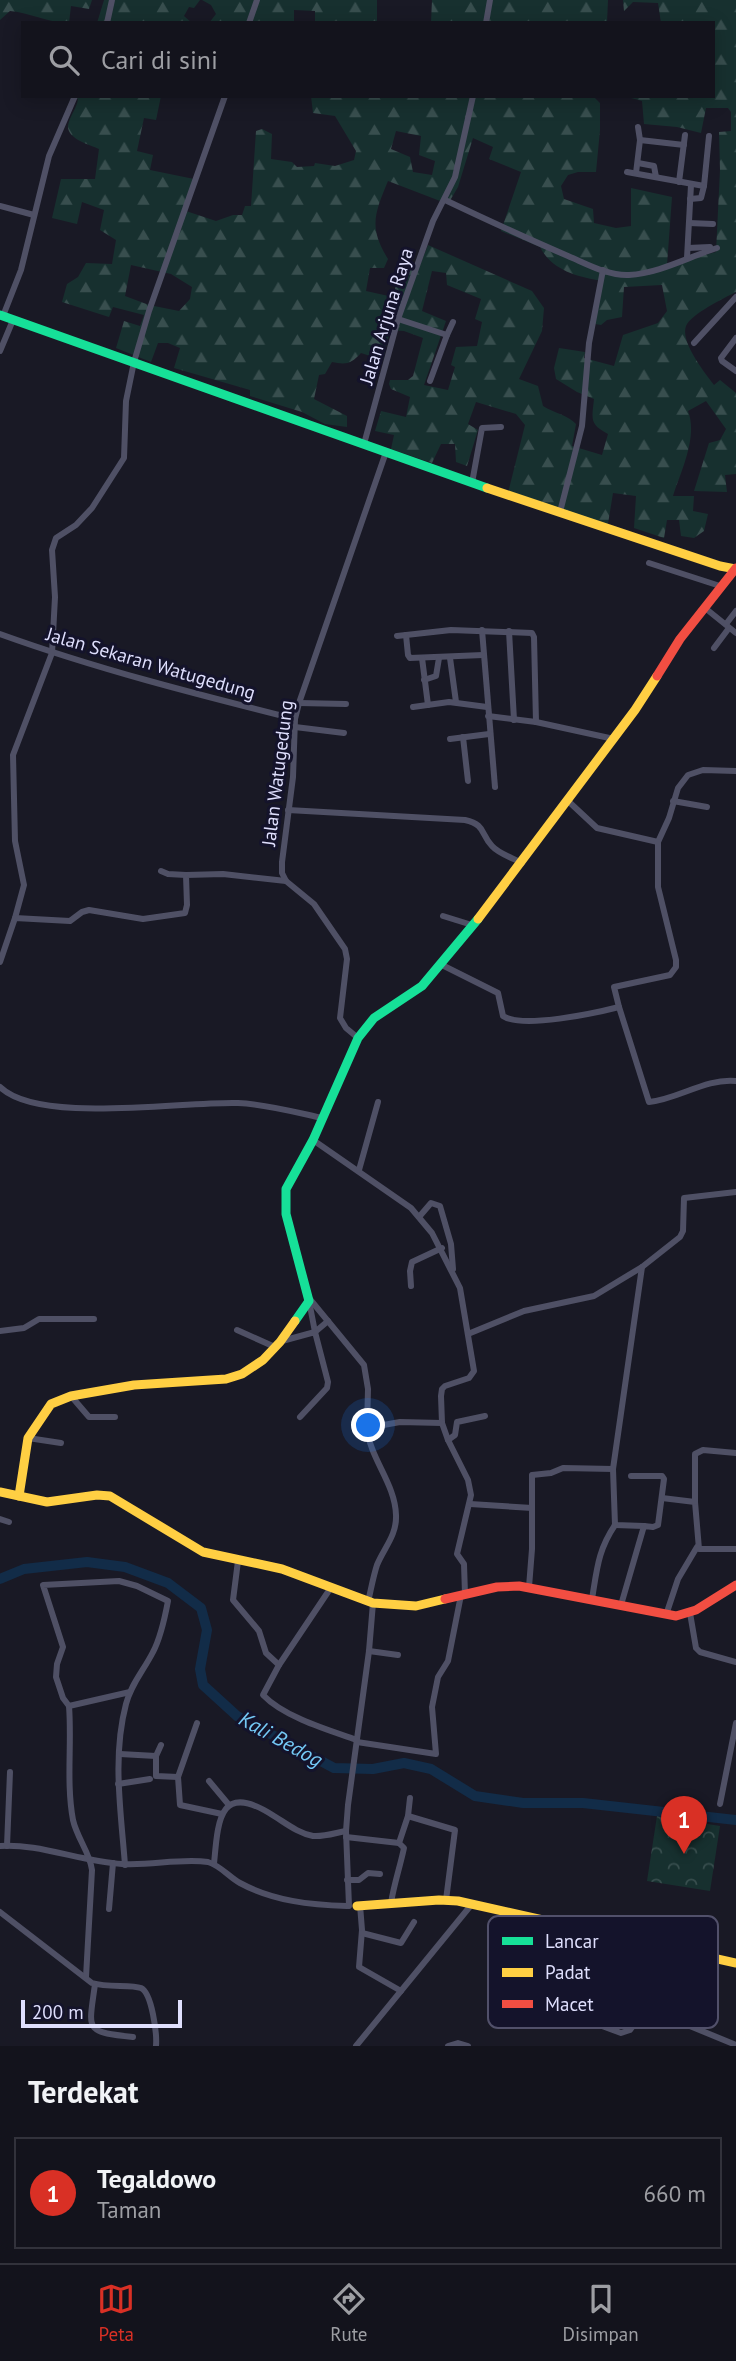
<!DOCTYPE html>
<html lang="id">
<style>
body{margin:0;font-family:"PT Sans",sans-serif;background:#202029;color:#f1f3f6}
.scale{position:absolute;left:21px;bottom:18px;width:161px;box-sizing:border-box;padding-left:7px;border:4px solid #dfdffd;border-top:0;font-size:19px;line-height:24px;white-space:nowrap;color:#dfdffd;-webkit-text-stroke:5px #14132b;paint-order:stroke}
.you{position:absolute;left:369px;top:1426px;width:24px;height:24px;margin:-18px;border:5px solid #fff;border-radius:50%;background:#1a73e8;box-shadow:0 0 0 10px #1a73e833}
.badge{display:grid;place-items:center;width:46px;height:46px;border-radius:50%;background:#d93025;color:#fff;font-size:23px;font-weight:700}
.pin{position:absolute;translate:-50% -58px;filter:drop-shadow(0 2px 4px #0008)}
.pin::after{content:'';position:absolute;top:37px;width:24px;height:21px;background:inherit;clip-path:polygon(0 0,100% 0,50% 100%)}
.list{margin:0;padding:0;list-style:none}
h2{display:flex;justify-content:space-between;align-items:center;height:91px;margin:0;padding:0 28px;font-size:30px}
h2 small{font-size:23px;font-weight:400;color:#9d9ea3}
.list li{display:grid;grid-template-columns:46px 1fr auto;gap:21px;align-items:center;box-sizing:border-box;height:112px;margin:0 14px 14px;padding:0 14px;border:2px solid #32323b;border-radius:0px}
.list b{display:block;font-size:26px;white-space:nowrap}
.list p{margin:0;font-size:23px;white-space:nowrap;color:#9d9ea3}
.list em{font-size:23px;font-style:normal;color:#9d9ea3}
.icon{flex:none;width:38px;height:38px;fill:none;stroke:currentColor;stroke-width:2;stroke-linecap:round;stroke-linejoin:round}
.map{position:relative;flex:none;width:736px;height:2046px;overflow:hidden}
.search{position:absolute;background:#13131c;box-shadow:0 4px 18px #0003;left:21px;right:21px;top:21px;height:77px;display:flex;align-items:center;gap:18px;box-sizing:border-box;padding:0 24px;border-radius:0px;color:#9d9ea3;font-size:26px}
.sheet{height:217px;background:#13131c}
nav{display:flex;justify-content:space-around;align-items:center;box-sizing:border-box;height:98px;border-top:2px solid #32323b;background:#13131c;font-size:19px;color:#9d9ea3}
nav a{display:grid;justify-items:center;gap:4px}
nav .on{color:#d93025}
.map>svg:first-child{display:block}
.forest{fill:url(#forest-firs);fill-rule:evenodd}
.park{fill:url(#park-crowns)}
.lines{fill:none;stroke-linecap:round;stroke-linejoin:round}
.river{stroke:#122c48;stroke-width:10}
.street{stroke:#4f5065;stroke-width:6}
.fast{stroke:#16e098;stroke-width:9}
.slow{stroke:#ffcf43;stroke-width:9}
.jam{stroke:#f24e42;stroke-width:9}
.labels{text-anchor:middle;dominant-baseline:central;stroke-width:6;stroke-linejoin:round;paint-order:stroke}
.street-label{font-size:19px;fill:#dfdffd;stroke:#14132b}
.water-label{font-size:21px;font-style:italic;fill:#74c9f6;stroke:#14132b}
.key{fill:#14132b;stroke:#51506a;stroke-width:2}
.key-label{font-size:19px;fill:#dfdffd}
</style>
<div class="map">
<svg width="736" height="2046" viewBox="0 0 736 2046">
<defs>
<pattern id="forest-firs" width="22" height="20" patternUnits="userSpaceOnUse" patternTransform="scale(1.75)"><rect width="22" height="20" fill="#17302f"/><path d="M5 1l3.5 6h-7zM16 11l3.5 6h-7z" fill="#384e4e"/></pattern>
<pattern id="park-crowns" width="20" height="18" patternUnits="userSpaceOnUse" patternTransform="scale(1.75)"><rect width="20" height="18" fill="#17302f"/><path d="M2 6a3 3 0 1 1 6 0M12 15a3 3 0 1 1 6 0" fill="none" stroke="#384e4e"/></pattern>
</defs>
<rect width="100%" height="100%" fill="#191925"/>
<g class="forest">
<path d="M0 0H92L89 9 71 6 69 23C49 23 31 13 10 11L0 20Z"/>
<path d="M104 0H200L194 8 189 7 184 16 192 23H97Z"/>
<path d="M202 0H377V23H315V11L294 10V23H209L216 14 211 5Z"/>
<path d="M432 0H608L607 23H431Z"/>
<path d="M623 0H736V292C724 298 691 314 686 326 680 342 705 373 714 385L720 380 736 393V474L725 475 727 492 694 491 709 443 720 440 726 429 706 401 688 411C698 437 681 471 673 496H694L693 511 708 514 704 531 694 538 681 536 679 520H667L664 538 634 528 636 496 613 493 607 530 507 497 525 425 516 414 476 402 468 424 478 430 467 466 456 462 455 444H441L432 463 391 449 394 435 375 431 381 411 406 417 410 397 391 389 389 384 390 380H408L413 376 423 338 404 331 390 330 383 360 361 353C351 364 346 365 332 362L325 374 319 375 314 399 347 416V427L325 424 302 412 250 396V390L174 368 180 348 168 343H158L151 362 116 348 124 321 140 326 144 315 113 307 109 317 62 302 67 284 78 277 86 263 112 264 116 240 100 230 104 210 82 202 77 224 52 218 61 179H95L99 149C90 145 67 139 68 126 69 117 77 108 78 99L71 96H161L156 120 144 118 137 151 153 155 150 170 194 179 183 210 216 221 233 215H242L245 206H251L256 131 262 129 272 134 271 159 292 162 297 167 314 166 315 163 335 166 354 160 356 151 335 116 313 113 311 96H593L600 103V130L596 172H578L568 175 561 186 564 199 593 209 594 223 616 228 631 226V188L672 197 667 265 716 252 720 170 719 132 731 131V112L728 108H706L701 133 677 127 644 124 642 101 624 96H713V23H661L658 3 633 2 624 11ZM396 131 421 136 419 155 435 161 432 175 413 172 410 157 391 149ZM473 138 493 147 489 159 521 172 501 231 540 247C552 271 579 277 602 281L595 324 601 325 607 320 622 317 624 287 662 285 667 311 658 323 623 335 614 366 584 358 585 352 559 348 554 368 556 379 577 392 594 399C592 419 589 424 608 434L602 455 572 446 576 424C568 415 554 413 543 406L538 386 519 379 542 331 544 308 532 291 428 245 418 270 408 266 405 282 396 285 393 297 366 291 370 268H384L388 259C368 227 375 213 388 181L448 204 458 187ZM131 265 171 274 192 287 190 299 179 311 149 305 125 296ZM432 271 446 273 447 285 481 299 475 319 482 322 477 346 456 347 451 365 455 367 448 390 424 385 446 321 422 311Z"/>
</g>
<path class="park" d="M657 1816 720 1826 710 1891 647 1881Z"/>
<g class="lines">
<path class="river" d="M0 1579 24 1569 87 1562 125 1567 168 1583 201 1608 207 1630 200 1669 203 1685 237 1716 334 1768 373 1769 404 1763 431 1769 475 1796 523 1803H583L736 1820"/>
<g class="street">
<path d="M107 23 112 0"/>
<path d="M249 23 257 0"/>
<path d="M486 23 490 0"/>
<path d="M640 140 684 145"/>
<path d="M638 163 654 166 656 177"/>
<path d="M627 172 704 186 709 136"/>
<path d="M636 173 640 140 638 127"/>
<path d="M679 182 685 135"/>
<path d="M690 199 701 198 704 186"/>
<path d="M445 200C485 219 526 238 568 256 587 264 608 276 629 275 660 273 688 257 717 248"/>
<path d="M0 206 34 215"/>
<path d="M689 223 713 224"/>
<path d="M688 248 710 247"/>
<path d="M687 258 691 185"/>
<path d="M3 316 21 270 49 156 75 96"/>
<path d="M398 319 447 335 453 322"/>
<path d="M736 338 721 358 722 361 736 371"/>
<path d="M694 343 736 297"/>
<path d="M0 351 13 320"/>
<path d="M430 381 447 335"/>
<path d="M364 444 398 319 433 221 455 177 473 96"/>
<path d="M472 483 482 428 501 427"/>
<path d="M560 512 582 426 589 343 603 270"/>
<path d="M649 563 720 586"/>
<path d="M705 608 736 633"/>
<path d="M726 624 736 611"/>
<path d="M482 630 495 787"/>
<path d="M509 631 514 720"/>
<path d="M0 634C97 669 196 694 295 719"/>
<path d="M406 635 408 655 410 658 483 655"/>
<path d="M397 636 451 630 532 633 534 637 536 722"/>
<path d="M714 648 729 628"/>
<path d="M422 658 428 705"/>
<path d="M450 658 456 702"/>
<path d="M424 680 436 676 439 658"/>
<path d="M299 703 346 704"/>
<path d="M413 707 449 702 487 707"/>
<path d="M488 716 536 722 614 739"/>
<path d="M295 727 344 733"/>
<path d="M463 737 468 781"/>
<path d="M450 739 489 734"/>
<path d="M673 801 707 807"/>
<path d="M288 810 465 820C486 825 480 833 492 846 499 854 513 858 522 863"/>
<path d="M658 842 669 818 678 788 688 775 703 770 736 771"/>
<path d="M161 871 168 874 186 875"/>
<path d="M443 916 472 925"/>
<path d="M15 918 24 885 15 841 13 755 52 653 55 597 52 550 56 538 76 525 92 508 124 458 126 401 134 362 149 311 225 96"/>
<path d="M0 962 15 918 70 921 82 912 89 910 143 919 185 913 187 905 186 875 223 874 286 881"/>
<path d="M442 965 498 993 503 1016C522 1029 596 1013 619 1007L614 987 670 975 676 967V960L658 887V842L597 828 567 800"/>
<path d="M619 1007 649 1102C679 1099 705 1078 736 1081"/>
<path d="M358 1038 346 1028 340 1018 347 959 345 949 314 904 286 881 282 873V862L293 777 295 719 299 703 386 452"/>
<path d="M0 1087C39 1125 183 1101 238 1103 265 1104 295 1112 322 1118"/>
<path d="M313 1140 411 1208 432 1233 460 1288 474 1371 469 1378 445 1386 442 1389 441 1396 442 1423 448 1440 468 1480 471 1495 457 1554 464 1564 465 1594"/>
<path d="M359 1170 378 1102"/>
<path d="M419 1217 431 1203 440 1206 451 1244 453 1269"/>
<path d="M642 1267 613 1469 615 1525 644 1526"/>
<path d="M411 1286 410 1271 412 1262 442 1248"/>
<path d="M309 1298 364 1365 368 1389 367 1428 400 1422 442 1423"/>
<path d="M309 1301 315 1332 328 1321"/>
<path d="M237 1330 275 1347"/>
<path d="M0 1331 24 1328 39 1319H94"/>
<path d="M468 1334 524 1311 594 1296 642 1267 680 1237 683 1231 684 1198 736 1192"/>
<path d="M282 1341 315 1332 328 1382 327 1388 300 1417"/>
<path d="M71 1396 89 1417H115"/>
<path d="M367 1428C370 1459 395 1483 396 1515 397 1535 384 1548 377 1565 373 1577 371 1590 368 1602"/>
<path d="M28 1438 61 1443"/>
<path d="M448 1440 455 1435 457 1422 485 1416"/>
<path d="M662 1498 695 1502 699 1549H736"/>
<path d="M695 1502V1454L703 1450 736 1453"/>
<path d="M470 1504 532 1508"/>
<path d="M0 1519 9 1522"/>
<path d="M238 1561 233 1600 259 1631 266 1653 279 1665"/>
<path d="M529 1587 532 1549V1475L551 1473 563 1468 613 1469"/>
<path d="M330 1589 279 1665 263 1695C284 1717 328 1730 357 1740"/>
<path d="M592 1599C597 1569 598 1550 615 1525"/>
<path d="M621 1605 644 1526 653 1527 658 1525 664 1479 662 1476H631"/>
<path d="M690 1613 696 1648 700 1652 736 1662"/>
<path d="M666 1615 678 1579 697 1547"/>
<path d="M369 1651 398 1655"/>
<path d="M69 1706 63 1698 56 1677 57 1664 63 1647 43 1585 119 1581 137 1586 168 1601C165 1617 161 1637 153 1652 144 1670 131 1684 126 1704 112 1757 121 1812 125 1865"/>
<path d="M197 1723 178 1777 180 1805 222 1814"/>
<path d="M357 1742 436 1754 432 1707 438 1677 448 1661 461 1595"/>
<path d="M161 1745 156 1756V1776L178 1777"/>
<path d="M120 1754 156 1756"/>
<path d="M209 1781 229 1805"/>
<path d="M118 1784 150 1779"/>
<path d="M720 1804 736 1723"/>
<path d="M408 1816 455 1830 446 1900"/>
<path d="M346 1837 399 1843"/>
<path d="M0 1846C37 1843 83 1862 122 1864 151 1866 180 1858 208 1862 221 1866 229 1877 240 1883 273 1901 311 1905 347 1906"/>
<path d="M7 1846 10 1772"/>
<path d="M214 1864C218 1821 219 1780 274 1816 287 1824 298 1833 313 1836 324 1837 335 1833 346 1831"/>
<path d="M347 1880H359L368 1873 380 1874"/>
<path d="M391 1903C394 1884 400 1867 404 1848L399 1843 408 1816 410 1798"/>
<path d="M360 1905 362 1930 359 1967 401 1991"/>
<path d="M349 1906 346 1831 348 1805 369 1651 373 1603"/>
<path d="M109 1909 113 1863"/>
<path d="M0 1912 92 1983C108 1988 131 1984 141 1988 152 1993 157 2034 156 2046"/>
<path d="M536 1918 542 1928 600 1989 736 2045"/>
<path d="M362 1933 401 1943 414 1922"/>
<path d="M86 1977 92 1870C90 1853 77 1838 73 1820 66 1782 72 1744 69 1706L130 1692"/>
<path d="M95 1984C89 2030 83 2032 133 2037"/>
<path d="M562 2014 578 2017 621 2033 630 2030 646 2008"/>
<path d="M356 2046 472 1904"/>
<path d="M448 2046 458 2043 468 2046"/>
</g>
<g class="fast">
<path d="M0 315 487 488"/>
<path d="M295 1321 309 1301 286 1214V1189L313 1140 358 1038 374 1018 422 986 478 919"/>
</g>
<g class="slow">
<path d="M487 488 720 566 736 569"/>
<path d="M478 919 635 710 657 676"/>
<path d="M0 1492 47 1502 97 1495 110 1496 203 1552 282 1569 373 1603 416 1606 445 1599"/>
<path d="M19 1496 28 1438 51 1404 71 1396 134 1385 226 1379 242 1374 263 1360 280 1342 295 1321"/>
<path d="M357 1906 439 1900 458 1901 736 1963"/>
</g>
<g class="jam">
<path d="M657 676 680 639 736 568"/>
<path d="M445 1599 497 1587 519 1586 676 1616 696 1610 736 1585"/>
</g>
</g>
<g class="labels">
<g class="street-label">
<text transform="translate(386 316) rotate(-73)">Jalan Arjuna Raya</text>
<text transform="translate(151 663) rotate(16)">Jalan Sekaran Watugedung</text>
<text transform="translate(277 773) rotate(-83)">Jalan Watugedung</text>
</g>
<g class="water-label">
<text transform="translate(281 1739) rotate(29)">Kali Bedog</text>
</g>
</g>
<rect x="488" y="1916" width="230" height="112" rx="10" class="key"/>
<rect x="502" y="1937" width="31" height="8" fill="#16e098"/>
<rect x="502" y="1968" width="31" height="9" fill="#ffcf43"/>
<rect x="502" y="2000" width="31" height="8" fill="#f24e42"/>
<g class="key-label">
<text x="545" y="1948">Lancar</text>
<text x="545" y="1979">Padat</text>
<text x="545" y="2011">Macet</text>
</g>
</svg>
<div class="scale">200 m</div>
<div class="you"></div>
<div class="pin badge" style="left:684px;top:1854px">1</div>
<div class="search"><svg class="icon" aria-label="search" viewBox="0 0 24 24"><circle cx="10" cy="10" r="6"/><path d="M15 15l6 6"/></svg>Cari di sini</div>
</div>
<section class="sheet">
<h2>Terdekat<small></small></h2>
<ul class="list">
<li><span class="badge">1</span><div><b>Tegaldowo</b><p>Taman</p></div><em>660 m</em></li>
</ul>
</section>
<nav>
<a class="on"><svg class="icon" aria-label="map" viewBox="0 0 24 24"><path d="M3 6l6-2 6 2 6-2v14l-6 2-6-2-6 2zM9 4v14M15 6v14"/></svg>Peta</a>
<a><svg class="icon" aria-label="directions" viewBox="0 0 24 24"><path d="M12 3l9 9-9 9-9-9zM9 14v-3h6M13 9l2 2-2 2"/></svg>Rute</a>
<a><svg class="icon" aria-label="saved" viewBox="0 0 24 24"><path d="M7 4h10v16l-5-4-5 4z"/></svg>Disimpan</a>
</nav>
